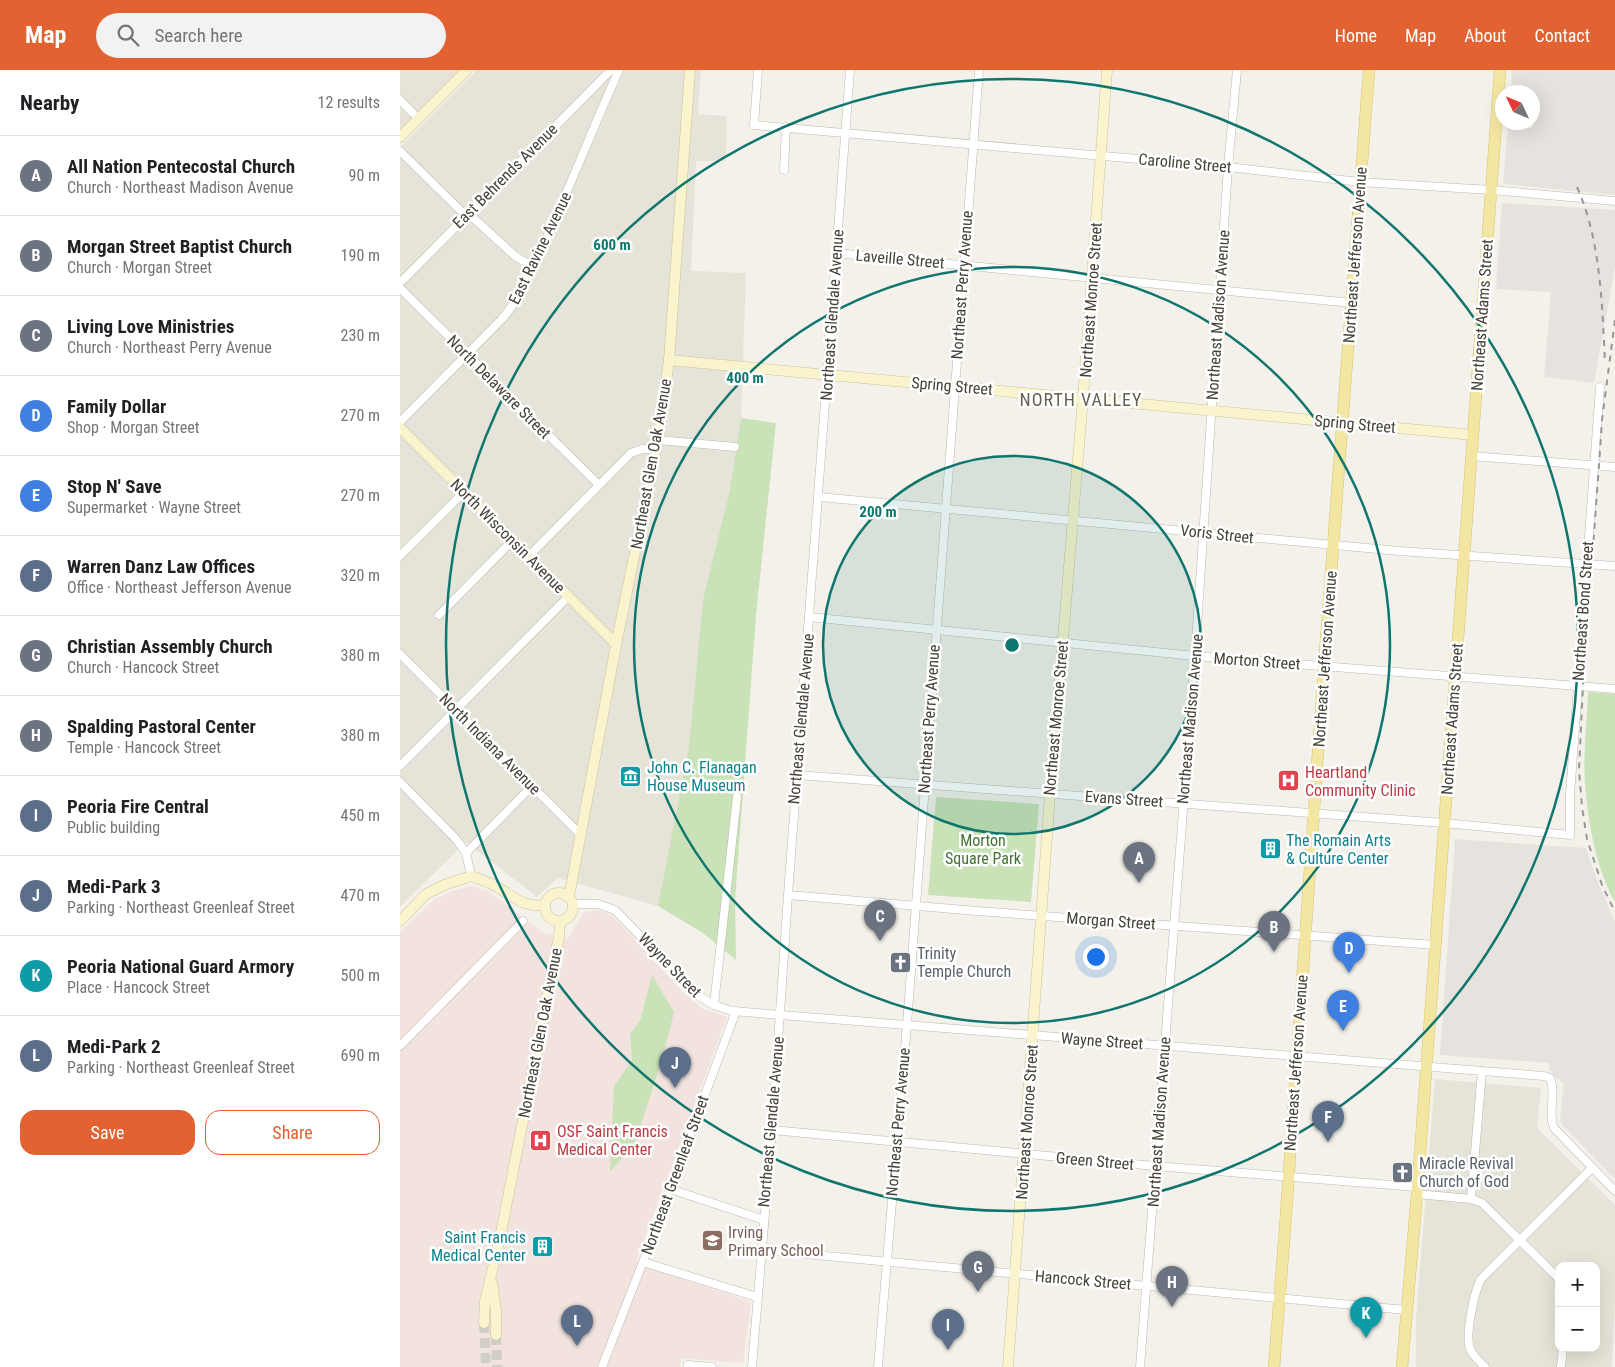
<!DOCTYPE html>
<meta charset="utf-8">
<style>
body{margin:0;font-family:"Roboto Condensed",sans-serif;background:#f2f2f2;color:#202124}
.controls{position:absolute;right:15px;bottom:15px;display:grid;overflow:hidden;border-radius:10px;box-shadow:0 5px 20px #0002}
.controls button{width:45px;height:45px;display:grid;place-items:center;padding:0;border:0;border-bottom:1px solid #e0e0e0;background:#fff;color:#202124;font:25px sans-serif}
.compass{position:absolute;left:1095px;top:15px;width:45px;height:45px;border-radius:50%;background:#fff;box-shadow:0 5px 20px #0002;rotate:314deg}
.you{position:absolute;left:695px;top:886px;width:18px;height:18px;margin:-12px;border:4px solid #fff;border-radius:50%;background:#1a73e8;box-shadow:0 0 0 8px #1a73e833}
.badge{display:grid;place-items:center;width:32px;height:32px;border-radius:50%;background:#e26231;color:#fff;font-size:16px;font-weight:700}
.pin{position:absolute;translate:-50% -41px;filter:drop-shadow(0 1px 2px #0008)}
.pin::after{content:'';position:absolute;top:26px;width:18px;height:15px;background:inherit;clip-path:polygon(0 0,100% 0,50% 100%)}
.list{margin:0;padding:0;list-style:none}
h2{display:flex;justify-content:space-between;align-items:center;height:65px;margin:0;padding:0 20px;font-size:21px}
h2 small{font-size:16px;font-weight:400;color:#757577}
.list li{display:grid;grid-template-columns:32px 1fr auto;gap:15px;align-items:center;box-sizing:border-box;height:80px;padding:0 20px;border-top:1px solid #e0e0e0}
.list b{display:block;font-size:19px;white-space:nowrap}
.list p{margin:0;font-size:16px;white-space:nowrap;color:#757577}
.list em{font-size:16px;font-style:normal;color:#757577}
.actions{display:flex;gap:10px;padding:15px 20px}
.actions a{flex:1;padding:11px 0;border:1px solid #e26231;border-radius:15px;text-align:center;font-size:18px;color:#e26231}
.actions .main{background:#e26231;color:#fff}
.icon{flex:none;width:28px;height:28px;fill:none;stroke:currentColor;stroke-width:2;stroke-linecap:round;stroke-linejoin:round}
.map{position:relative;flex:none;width:1215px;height:1297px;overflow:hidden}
header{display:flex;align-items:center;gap:30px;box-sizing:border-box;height:70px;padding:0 25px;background:#e26231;color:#fff}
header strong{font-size:24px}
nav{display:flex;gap:28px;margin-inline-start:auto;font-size:18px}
.search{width:350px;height:45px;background:#f2f2f2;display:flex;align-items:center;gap:12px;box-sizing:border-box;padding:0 18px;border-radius:28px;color:#757577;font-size:19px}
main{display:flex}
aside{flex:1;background:#fff}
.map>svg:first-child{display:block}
.residential{fill:#e6e4d8;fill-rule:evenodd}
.industrial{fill:#e6e3de}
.medical{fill:#f2e3de}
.green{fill:#c9e2b7}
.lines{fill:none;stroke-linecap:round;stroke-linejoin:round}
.secondary-tunnel{stroke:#d0cec6;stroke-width:10;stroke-dasharray:10 5;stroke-linecap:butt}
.street-casing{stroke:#bdbaad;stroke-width:9}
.secondary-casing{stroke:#cac49c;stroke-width:11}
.primary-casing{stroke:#d7c673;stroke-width:12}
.street{stroke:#fff;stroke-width:8}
.secondary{stroke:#f9f4ce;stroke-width:10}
.primary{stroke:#f3e6a2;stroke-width:11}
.rail{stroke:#979797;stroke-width:2;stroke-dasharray:6 6;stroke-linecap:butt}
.ring{fill:none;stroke:#0f766e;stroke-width:2.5}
.labels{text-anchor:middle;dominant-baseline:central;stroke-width:5;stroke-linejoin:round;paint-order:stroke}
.street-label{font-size:16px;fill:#464238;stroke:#fff}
.culture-label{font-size:16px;fill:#0d838f;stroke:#fff;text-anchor:start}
.health-label{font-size:16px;fill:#be3a42;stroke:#fff;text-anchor:start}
.park-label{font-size:16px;fill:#427232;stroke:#fff}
.worship-label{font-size:16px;fill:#5b616d;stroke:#fff;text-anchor:start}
.education-label{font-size:16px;fill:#785e54;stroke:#fff;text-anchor:start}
.neighbourhood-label{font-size:18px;letter-spacing:1px;fill:#676151;stroke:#fff}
.centre{fill:#0f766e;stroke:#fff;stroke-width:2.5}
.ring-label{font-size:15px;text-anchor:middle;font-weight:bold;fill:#0f766e;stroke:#fff;stroke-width:5;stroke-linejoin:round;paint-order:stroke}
</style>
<header>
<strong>Map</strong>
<div class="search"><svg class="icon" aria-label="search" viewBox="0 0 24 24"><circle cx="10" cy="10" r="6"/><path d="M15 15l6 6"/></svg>Search here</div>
<nav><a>Home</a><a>Map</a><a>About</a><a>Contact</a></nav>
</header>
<main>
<aside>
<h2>Nearby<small>12 results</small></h2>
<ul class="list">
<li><span class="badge" style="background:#6b7280">A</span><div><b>All Nation Pentecostal Church</b><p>Church · Northeast Madison Avenue</p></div><em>90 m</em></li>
<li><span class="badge" style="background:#6b7280">B</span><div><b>Morgan Street Baptist Church</b><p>Church · Morgan Street</p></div><em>190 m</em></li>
<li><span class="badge" style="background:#6b7280">C</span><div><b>Living Love Ministries</b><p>Church · Northeast Perry Avenue</p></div><em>230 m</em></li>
<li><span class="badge" style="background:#3f7fe0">D</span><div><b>Family Dollar</b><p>Shop · Morgan Street</p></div><em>270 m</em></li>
<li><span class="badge" style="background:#3f7fe0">E</span><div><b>Stop N' Save</b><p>Supermarket · Wayne Street</p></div><em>270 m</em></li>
<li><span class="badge" style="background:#5c6f8a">F</span><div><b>Warren Danz Law Offices</b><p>Office · Northeast Jefferson Avenue</p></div><em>320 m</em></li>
<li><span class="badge" style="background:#6b7280">G</span><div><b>Christian Assembly Church</b><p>Church · Hancock Street</p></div><em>380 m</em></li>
<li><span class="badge" style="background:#6b7280">H</span><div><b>Spalding Pastoral Center</b><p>Temple · Hancock Street</p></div><em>380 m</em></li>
<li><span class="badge" style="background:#5c6f8a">I</span><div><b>Peoria Fire Central</b><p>Public building</p></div><em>450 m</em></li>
<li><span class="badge" style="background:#5c6f8a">J</span><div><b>Medi-Park 3</b><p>Parking · Northeast Greenleaf Street</p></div><em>470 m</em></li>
<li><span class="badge" style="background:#0f9aa8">K</span><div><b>Peoria National Guard Armory</b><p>Place · Hancock Street</p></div><em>500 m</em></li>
<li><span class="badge" style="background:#5c6f8a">L</span><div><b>Medi-Park 2</b><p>Parking · Northeast Greenleaf Street</p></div><em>690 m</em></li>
</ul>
<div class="actions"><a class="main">Save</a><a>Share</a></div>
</aside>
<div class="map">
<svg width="1215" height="1297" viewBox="0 0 1215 1297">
<rect width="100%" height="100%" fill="#f3f1e9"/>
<g class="residential">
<path d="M0 0H63L0 64Z"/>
<path d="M77 0H301L298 44 327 46 326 91H296L291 201 346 203 341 348 314 698 258 836 158 808 137 827 66 772 0 837V77Z"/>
<path d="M1035 1009 1141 1018 1137 1058 1215 1135V1229L1212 1297H1016V1250ZM1159 1196H1196V1278H1159Z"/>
</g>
<g class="industrial">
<path d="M1112 0H1215V125L1103 114 1108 57 1133 58 1132 22H1111Z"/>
<path d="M1102 133 1215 140V197L1194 313 1144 307 1151 222 1096 219Z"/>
<path d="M1055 769 1186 778 1197 810 1215 852V1109L1162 1055 1160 1049 1164 1014 1154 1006 1149 999 1150 993 1040 985Z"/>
</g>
<path class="medical" d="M71 816 87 821 144 863 168 869 183 843 197 840 212 845 280 919 302 938 327 947 236 1192 351 1232 343 1293 281 1288 280 1297H0V862L35 829 52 821Z"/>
<g class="green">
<path d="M341 348 376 353 356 545 335 830 336 890 303 863 258 836 289 678 303 530 330 420Z"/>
<path d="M1188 622 1215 624V832C1196 798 1188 753 1185 714 1183 684 1187 651 1188 622Z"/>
<path d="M536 727 639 734 631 832 528 825Z"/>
<path d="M252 905 274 942 263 986 235 1073 210 1102 214 1016 232 990 230 964 240 951Z"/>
</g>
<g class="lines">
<g class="secondary-tunnel">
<path d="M84 1253 86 1297"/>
<path d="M96 1265 97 1297"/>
</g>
<defs>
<g id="street">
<path d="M358 0 354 55 828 97 960 112 1091 120 1215 131"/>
<path d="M0 30 18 48"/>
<path d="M0 81 66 146"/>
<path d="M384 100 386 57"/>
<path d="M68 143 115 186 133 197"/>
<path d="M436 183 952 233"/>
<path d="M0 213 211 0"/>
<path d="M0 218 199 415"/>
<path d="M0 352 101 250C121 228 132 199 145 171 171 115 193 57 219 0"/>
<path d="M258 370 335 377"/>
<path d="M1071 386 1215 397"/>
<path d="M419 427 999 481 1215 496"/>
<path d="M0 486 64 422"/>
<path d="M129 486 231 383 242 379H256"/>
<path d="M39 545 113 470"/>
<path d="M409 547 795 586 1215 619"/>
<path d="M0 584 180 764"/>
<path d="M0 696 169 526"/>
<path d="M397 705 1044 753 1170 765V725L1200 317"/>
<path d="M0 712 56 769 66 783 71 806"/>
<path d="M66 783 132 716"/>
<path d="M388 825 577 841 1035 875"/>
<path d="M173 834H198L215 840 299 926 314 935 332 941 1144 1006 1150 1008C1157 1024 1147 1042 1154 1058L1215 1121"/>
<path d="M314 935 337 727"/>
<path d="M0 976 123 851"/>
<path d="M372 1060 755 1096 1017 1117"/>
<path d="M270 1119 364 1150"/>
<path d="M1017 1124 1071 1129 1082 1133 1159 1209"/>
<path d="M1071 1129 1082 1001"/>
<path d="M361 1180 1006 1240"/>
<path d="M243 1192 357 1227"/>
<path d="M202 1297 243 1192 336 941"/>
<path d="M288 1297V1295L312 1297"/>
<path d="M352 1297 372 1060 388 825 450 0"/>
<path d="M478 1297 507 954 579 0"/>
<path d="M740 1297 795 586 828 97 837 0"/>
<path d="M1085 1297C1080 1292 1073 1286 1070 1279 1065 1265 1074 1222 1081 1209L1192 1098"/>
<path d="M1161 1297 1163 1278"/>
</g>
<g id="secondary">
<path d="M0 67 67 0"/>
<path d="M269 290 1073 365"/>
<path d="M0 358 216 574"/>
<circle cx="159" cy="837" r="14"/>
<path d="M169 827 217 570 258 370 269 290 290 0"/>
<path d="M0 851 26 824 44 815 71 806C80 809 89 812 97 817 114 827 124 838 145 835"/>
<path d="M92 1213 96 1240V1265"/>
<path d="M84 1253 85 1231 100 1168 159 866 160 852"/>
<path d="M608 1297 650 725 683 328 707 0"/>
</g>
<g id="primary">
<path d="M874 1297 885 1159 924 596 969 0"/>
<path d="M1002 1297 1017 1124 1100 0"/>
</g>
</defs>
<use href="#street" class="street-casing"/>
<use href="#secondary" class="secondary-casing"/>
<use href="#primary" class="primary-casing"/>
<use href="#street" class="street"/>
<use href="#secondary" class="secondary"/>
<use href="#primary" class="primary"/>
<g class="rail">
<path d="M1177 117C1201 171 1202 235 1205 292"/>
<path d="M1215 250 1202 350 1199 395 1183 616 1179 700 1182 737 1187 769 1202 815 1215 842"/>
</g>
</g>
<circle cx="612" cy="575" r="189" fill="#0f766e" fill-opacity=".12"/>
<g class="ring">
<circle cx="612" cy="575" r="189"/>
<circle cx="612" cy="575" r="378"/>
<circle cx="612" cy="575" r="566"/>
</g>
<defs>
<symbol id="museum-square" viewBox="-11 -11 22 22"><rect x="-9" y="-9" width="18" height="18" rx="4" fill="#0f9aa8" stroke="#fff"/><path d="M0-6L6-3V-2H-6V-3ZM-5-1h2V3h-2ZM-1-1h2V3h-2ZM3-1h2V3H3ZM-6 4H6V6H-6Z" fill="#fff"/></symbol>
<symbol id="hospital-square" viewBox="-11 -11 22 22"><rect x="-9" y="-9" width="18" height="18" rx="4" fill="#e0444e" stroke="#fff"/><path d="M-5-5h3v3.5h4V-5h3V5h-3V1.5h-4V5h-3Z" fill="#fff"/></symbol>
<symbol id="building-square" viewBox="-11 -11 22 22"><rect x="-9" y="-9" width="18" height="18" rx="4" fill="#0f9aa8" stroke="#fff"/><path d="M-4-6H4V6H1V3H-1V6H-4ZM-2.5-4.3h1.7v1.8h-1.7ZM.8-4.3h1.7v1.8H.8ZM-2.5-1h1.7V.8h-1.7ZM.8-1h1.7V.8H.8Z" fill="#fff"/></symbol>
<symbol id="church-square" viewBox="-11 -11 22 22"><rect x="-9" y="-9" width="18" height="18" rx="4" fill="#6b7280" stroke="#fff"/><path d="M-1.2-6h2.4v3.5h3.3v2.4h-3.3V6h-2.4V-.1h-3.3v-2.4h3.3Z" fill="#fff"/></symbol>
<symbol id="school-square" viewBox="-11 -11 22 22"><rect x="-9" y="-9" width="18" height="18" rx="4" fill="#8d6e63" stroke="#fff"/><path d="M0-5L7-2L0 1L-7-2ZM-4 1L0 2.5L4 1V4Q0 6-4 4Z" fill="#fff"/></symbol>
</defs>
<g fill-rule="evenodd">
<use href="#museum-square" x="218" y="694" width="25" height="25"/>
<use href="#hospital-square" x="876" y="698" width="25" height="25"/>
<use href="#building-square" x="858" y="766" width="25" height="25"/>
<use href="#church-square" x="488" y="880" width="25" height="25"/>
<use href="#hospital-square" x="128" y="1058" width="25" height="25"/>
<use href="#church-square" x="990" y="1090" width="25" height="25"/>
<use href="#school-square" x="300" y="1158" width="25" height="25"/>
<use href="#building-square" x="130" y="1164" width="25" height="25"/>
</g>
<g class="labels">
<g class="street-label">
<text transform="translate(785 93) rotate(5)">Caroline Street</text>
<text transform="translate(105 106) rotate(-45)">East Behrends Avenue</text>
<text transform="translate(140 178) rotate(-64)">East Ravine Avenue</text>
<text transform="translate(955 185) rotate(-86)">Northeast Jefferson Avenue</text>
<text transform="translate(500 189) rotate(5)">Laveille Street</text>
<text transform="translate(562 215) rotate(-86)">Northeast Perry Avenue</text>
<text transform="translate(691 230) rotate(-86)">Northeast Monroe Street</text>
<text transform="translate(432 245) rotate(-86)">Northeast Glendale Avenue</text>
<text transform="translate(818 245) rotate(-86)">Northeast Madison Avenue</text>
<text transform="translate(1082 245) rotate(-86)">Northeast Adams Street</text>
<text transform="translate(552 316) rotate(5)">Spring Street</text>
<text transform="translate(99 317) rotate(45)">North Delaware Street</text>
<text transform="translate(955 354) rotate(5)">Spring Street</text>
<text transform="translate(251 394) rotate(-80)">Northeast Glen Oak Avenue</text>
<text transform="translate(817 464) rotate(6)">Voris Street</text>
<text transform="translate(108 466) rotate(45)">North Wisconsin Avenue</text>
<text transform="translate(1183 541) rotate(-86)">Northeast Bond Street</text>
<text transform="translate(925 589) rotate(-86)">Northeast Jefferson Avenue</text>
<text transform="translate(857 591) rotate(4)">Morton Street</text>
<text transform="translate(656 648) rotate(-85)">Northeast Monroe Street</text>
<text transform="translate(401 649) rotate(-85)">Northeast Glendale Avenue</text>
<text transform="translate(529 649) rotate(-86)">Northeast Perry Avenue</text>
<text transform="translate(790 649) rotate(-85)">Northeast Madison Avenue</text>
<text transform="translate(1052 649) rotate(-86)">Northeast Adams Street</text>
<text transform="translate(90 674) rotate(45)">North Indiana Avenue</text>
<text transform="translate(724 729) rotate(4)">Evans Street</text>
<text transform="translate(711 851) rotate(4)">Morgan Street</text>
<text transform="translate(270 895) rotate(46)">Wayne Street</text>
<text transform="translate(140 963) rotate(-79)">Northeast Glen Oak Avenue</text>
<text transform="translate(702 971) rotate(4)">Wayne Street</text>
<text transform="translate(896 993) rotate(-86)">Northeast Jefferson Avenue</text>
<text transform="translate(371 1052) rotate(-85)">Northeast Glendale Avenue</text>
<text transform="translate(498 1052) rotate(-85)">Northeast Perry Avenue</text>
<text transform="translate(627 1052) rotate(-86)">Northeast Monroe Street</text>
<text transform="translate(759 1052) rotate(-86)">Northeast Madison Avenue</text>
<text transform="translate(695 1091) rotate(5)">Green Street</text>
<text transform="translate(275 1105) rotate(-70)">Northeast Greenleaf Street</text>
<text transform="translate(683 1210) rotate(5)">Hancock Street</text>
</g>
<g class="culture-label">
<text x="247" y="697">John C. Flanagan<tspan x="247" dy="18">House Museum</tspan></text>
<text x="886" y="770">The Romain Arts<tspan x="886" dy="18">&amp; Culture Center</tspan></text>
<text x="126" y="1167" text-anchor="end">Saint Francis<tspan x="126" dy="18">Medical Center</tspan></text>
</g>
<g class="health-label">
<text x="905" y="702">Heartland<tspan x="905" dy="18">Community Clinic</tspan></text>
<text x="157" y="1061">OSF Saint Francis<tspan x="157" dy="18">Medical Center</tspan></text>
</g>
<g class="park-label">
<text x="583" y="770">Morton<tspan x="583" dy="18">Square Park</tspan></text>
</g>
<g class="worship-label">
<text x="517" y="883">Trinity<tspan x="517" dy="18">Temple Church</tspan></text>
<text x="1019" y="1093">Miracle Revival<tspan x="1019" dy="18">Church of God</tspan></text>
</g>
<g class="education-label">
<text x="328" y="1162">Irving<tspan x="328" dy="18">Primary School</tspan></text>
</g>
<g class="neighbourhood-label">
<text x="681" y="329">NORTH VALLEY</text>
</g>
</g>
<circle cx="612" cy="575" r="8" class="centre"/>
<g class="ring-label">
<text x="212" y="180">600 m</text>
<text x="345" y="313">400 m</text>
<text x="478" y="447">200 m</text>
</g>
</svg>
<div class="controls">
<button>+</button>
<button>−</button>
</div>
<svg class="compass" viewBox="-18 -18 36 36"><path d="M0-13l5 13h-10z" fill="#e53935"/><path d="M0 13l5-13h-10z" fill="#757577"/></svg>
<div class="you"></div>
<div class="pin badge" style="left:739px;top:813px;background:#6b7280">A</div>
<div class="pin badge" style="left:874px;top:882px;background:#6b7280">B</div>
<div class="pin badge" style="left:480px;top:871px;background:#6b7280">C</div>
<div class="pin badge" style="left:949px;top:903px;background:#3f7fe0">D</div>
<div class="pin badge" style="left:943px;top:961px;background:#3f7fe0">E</div>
<div class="pin badge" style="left:928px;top:1072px;background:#5c6f8a">F</div>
<div class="pin badge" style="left:578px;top:1222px;background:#6b7280">G</div>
<div class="pin badge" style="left:772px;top:1237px;background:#6b7280">H</div>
<div class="pin badge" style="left:548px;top:1280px;background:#5c6f8a">I</div>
<div class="pin badge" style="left:275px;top:1018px;background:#5c6f8a">J</div>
<div class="pin badge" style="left:966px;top:1268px;background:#0f9aa8">K</div>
<div class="pin badge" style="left:177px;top:1276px;background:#5c6f8a">L</div>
</div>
</main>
